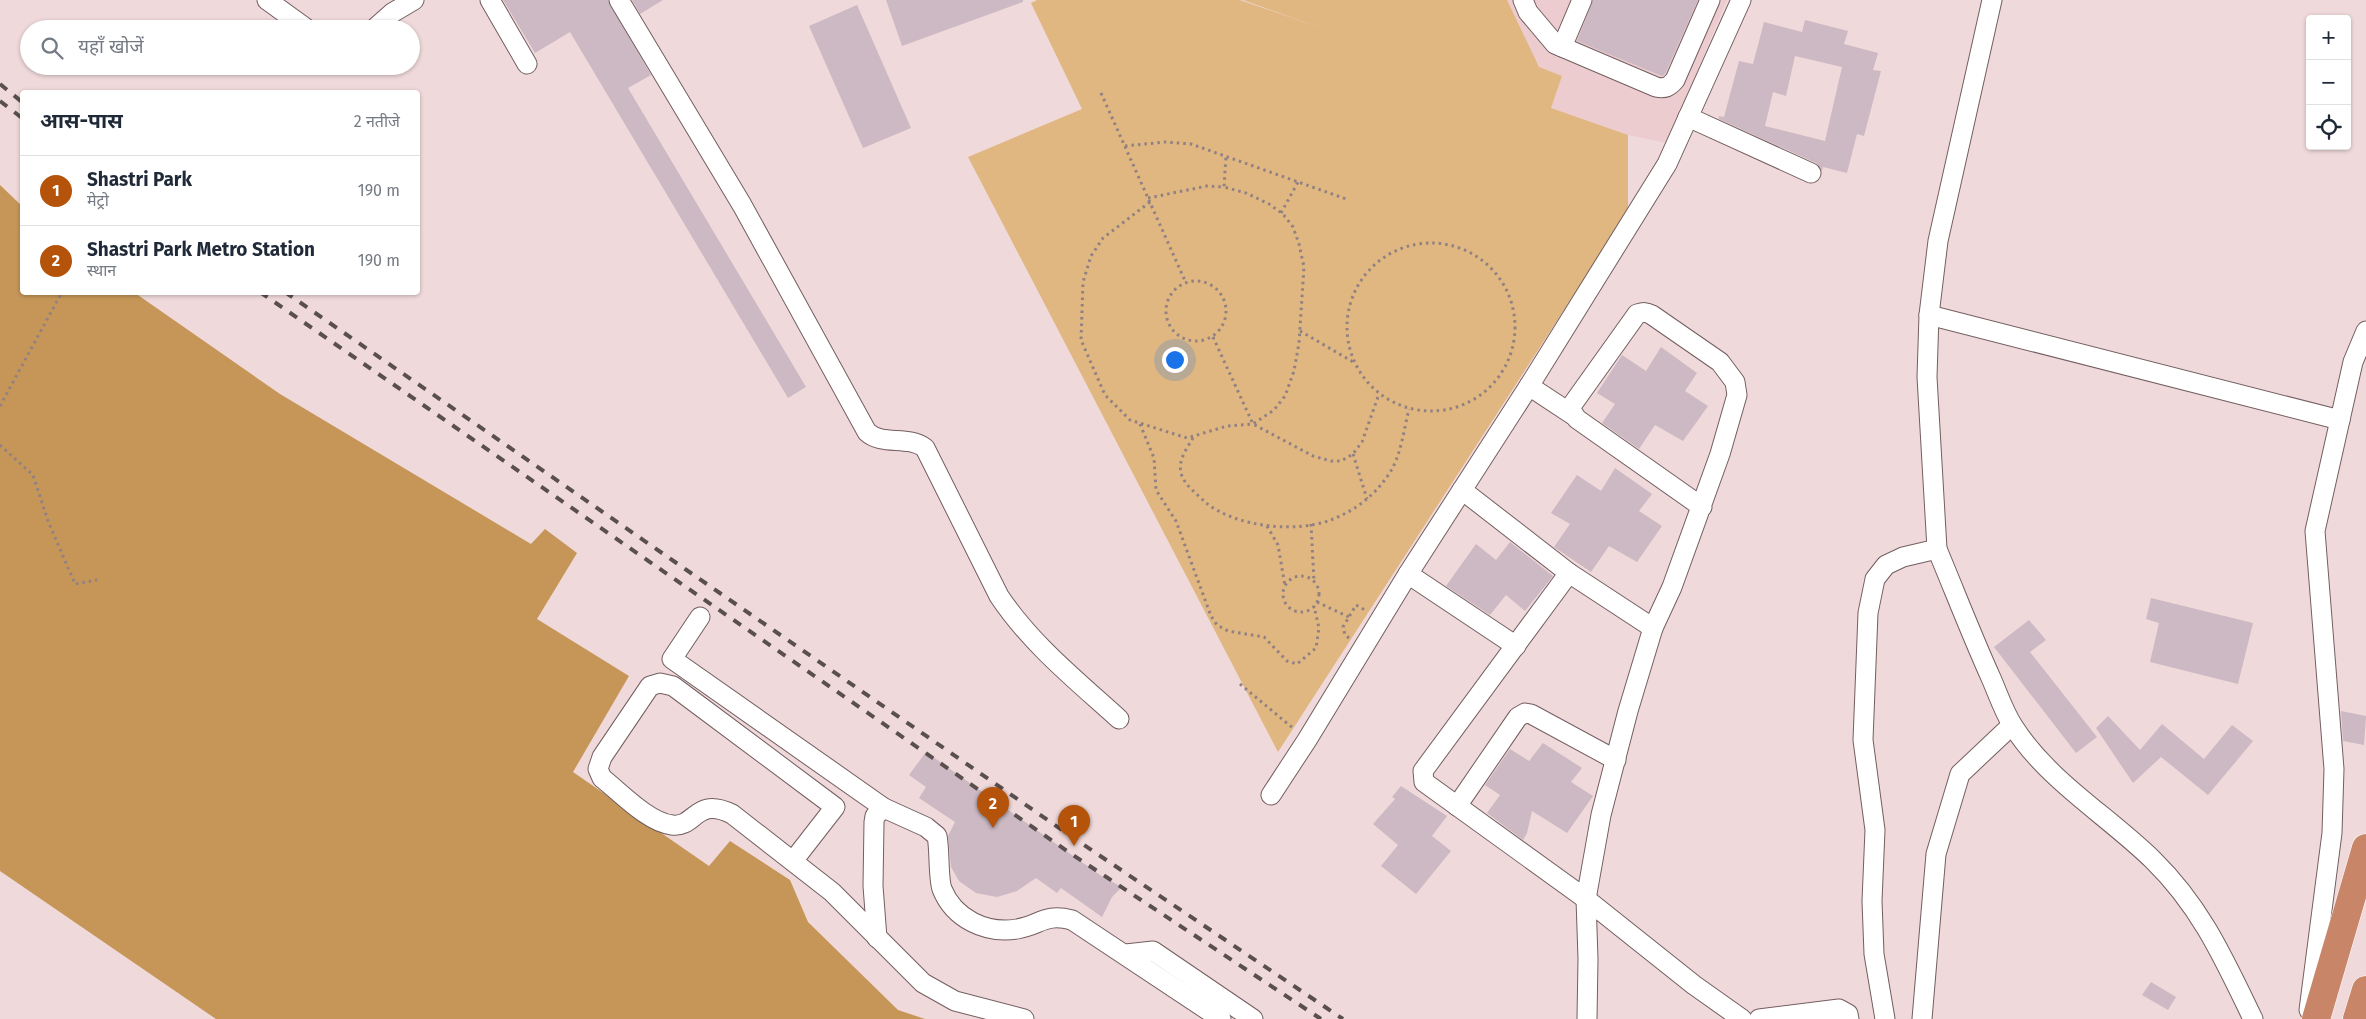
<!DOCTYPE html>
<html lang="hi">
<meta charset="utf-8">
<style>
body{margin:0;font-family:"Fira Sans","Noto Sans Devanagari",sans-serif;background:#f6f6f7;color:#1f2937}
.controls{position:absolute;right:15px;top:15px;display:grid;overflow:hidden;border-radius:5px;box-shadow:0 1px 4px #0004}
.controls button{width:45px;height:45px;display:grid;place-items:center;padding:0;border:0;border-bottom:1px solid #e0e1e3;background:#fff;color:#1f2937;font:25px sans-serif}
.you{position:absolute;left:1174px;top:359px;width:18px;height:18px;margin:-12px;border:4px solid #fff;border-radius:50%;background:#1a73e8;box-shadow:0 0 0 8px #1a73e833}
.badge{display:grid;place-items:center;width:32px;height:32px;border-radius:50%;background:#b45309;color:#fff;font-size:16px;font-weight:700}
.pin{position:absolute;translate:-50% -41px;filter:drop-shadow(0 1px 2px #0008)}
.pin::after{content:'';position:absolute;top:26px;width:18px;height:15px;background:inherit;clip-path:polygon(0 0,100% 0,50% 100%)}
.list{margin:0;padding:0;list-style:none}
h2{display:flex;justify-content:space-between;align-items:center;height:65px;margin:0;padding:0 20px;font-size:21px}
h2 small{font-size:16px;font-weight:400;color:#747a83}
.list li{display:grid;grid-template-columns:32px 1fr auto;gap:15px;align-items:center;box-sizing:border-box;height:70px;padding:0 20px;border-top:1px solid #e0e1e3}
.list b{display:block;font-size:19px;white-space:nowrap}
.list p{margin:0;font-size:16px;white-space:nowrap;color:#747a83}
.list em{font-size:16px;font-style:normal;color:#747a83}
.icon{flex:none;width:28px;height:28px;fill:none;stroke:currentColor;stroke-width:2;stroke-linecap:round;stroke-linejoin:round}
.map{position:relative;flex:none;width:2366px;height:1019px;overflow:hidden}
.search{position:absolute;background:#fff;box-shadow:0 1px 4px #0004;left:20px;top:20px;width:400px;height:55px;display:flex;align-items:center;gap:12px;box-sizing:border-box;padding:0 18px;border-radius:28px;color:#747a83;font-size:19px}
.panel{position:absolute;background:#fff;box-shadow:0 1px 4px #0004;left:20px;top:90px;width:400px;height:205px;border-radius:5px}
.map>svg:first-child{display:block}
.built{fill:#ecccce}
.green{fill:#e0b781}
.forest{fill:#c59657}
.building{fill:#cdb9c3;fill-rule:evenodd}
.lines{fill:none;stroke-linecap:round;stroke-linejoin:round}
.minor-casing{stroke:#735e60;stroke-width:21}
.highway-casing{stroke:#fff;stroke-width:29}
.path{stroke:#918182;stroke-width:3;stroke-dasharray:2.5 4;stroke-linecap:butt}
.minor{stroke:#fff;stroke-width:19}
.highway{stroke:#c88568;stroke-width:28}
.rail{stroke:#5a4f4f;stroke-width:4;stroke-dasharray:9 9;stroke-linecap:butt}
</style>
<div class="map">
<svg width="2366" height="1019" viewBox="0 0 2366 1019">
<rect width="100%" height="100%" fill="#f0d9da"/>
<path class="built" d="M1243 0H1727L1667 143 1628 135Z"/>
<path class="green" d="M1037 0H1240L1324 29 1243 0H1507L1539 67 1562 76 1551 108 1628 135V211L1278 752 968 157 1082 109 1031 3Z"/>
<path class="forest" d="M0 185 22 206V292L135 293 280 394 531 544 545 529 577 553 537 619 629 676 573 772 709 866 730 841 790 880 808 922 898 1010 925 1019H216L0 871Z"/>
<g class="building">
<path d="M503 0H608L651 75 628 88 806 387 788 398 570 32 535 53Z"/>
<path d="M632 0H663L640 14Z"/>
<path d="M886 0H1023V2L902 46Z"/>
<path d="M1593 0H1698L1665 74 1662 76 1577 41Z"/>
<path d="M857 5 911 128 863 148 809 26Z"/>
<path d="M1805 20 1848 31 1844 44 1878 53 1873 70 1881 71 1864 136 1857 134 1847 173 1823 167 1822 171 1816 163 1719 119V116L1724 117 1739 61 1753 64 1764 22 1802 32ZM1795 56 1842 67 1825 141 1765 126 1773 92 1786 96Z"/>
<path d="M1661 347 1697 373 1685 391 1708 406 1683 441 1655 425 1639 449 1602 423 1615 404 1597 393 1622 355 1646 371Z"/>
<path d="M1615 468 1652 494 1639 511 1662 526 1637 562 1609 546 1591 572 1554 547 1570 524 1551 513 1577 475 1601 491Z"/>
<path d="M1510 542 1553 576 1525 611 1506 595 1490 615 1446 586 1476 544 1496 560Z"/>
<path d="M2151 598 2253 623 2238 684 2150 662 2159 623 2146 619Z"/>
<path d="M2029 620 2046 640 2030 652 2097 737 2076 753 1994 647Z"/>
<path d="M2341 711 2366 716 2364 745 2343 741Z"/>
<path d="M2108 716 2140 750 2162 724 2204 759 2232 725 2253 741 2208 795 2161 757 2133 783 2096 728Z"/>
<path d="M1543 743 1582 768 1571 782 1593 796 1567 833 1532 811 1527 833 1523 840 1487 813 1500 795 1485 785 1510 749 1529 761Z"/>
<path d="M926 752 1103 877 1122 887 1112 897 1102 917 1061 888 1057 893 1036 878 1017 891 997 897 976 893 959 881 951 867 948 836 955 822 919 798 926 787 909 775Z"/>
<path d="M1401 786 1447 816 1432 836 1451 851 1416 894 1381 866 1398 845 1373 824 1395 799 1392 797Z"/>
<path d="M2151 982 2176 997 2168 1010 2142 995Z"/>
</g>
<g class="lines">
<defs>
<g id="minor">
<path d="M267 0 307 29"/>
<path d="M490 0 527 64"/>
<path d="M619 0 742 205 867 432C882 446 908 435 925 448L999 596C1031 644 1076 680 1119 719"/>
<path d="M1523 0 1528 12 1555 44 1656 87C1665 89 1669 87 1675 80L1710 0"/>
<path d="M374 29 392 13 414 0"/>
<path d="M1562 47 1582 0"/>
<path d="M1688 117 1811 173"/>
<path d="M1929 315 2340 420"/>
<path d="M1529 386 1573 415"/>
<path d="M1462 490 1569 573 1653 628"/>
<path d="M1937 549C1955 592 1972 636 1991 678 1998 694 2004 712 2013 726 2048 781 2107 815 2153 860 2201 907 2224 959 2253 1019"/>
<path d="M1569 573 1423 771 1424 782 1586 899 1601 815 1628 711 1653 628 1672 587 1720 454 1737 395 1735 382 1720 362 1652 315C1646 312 1644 312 1637 314L1572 405 1571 410 1577 419 1702 507"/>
<path d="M1408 574 1516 646"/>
<path d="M700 617 672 659 884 808"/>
<path d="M1271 795 1307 740 1408 574 1529 386 1667 164 1741 0"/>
<path d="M1457 806 1518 717 1525 713 1531 714 1616 760"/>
<path d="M793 861 835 807 673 686 660 683 650 686 602 757 598 769 602 778C621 793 648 822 672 825 696 828 695 796 732 814L832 892 923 983 955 1001 1024 1019"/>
<path d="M877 938 873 886 874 822 875 816 884 808 926 827 937 836C940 850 938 878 942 889 954 919 986 934 1017 929 1041 925 1044 913 1072 920L1221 1019"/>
<path d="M1126 954 1153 951 1253 1019"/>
<path d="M2309 1010 2332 833 2334 769 2315 531 2353 362 2366 331"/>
<path d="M1587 1019 1588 959 1586 899 1694 985 1742 1019"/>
<path d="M1759 1019 1839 1009 1848 1014 1849 1019"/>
<path d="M1885 1019 1874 954 1872 901 1875 830 1863 740 1868 613 1875 579 1886 565 1903 557 1937 549 1927 377 1929 315 1938 241 1992 0"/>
<path d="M1922 1019 1936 854 1960 774 2012 725"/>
</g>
<g id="highway">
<path d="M2316 1019 2366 848"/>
<path d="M2357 1019 2366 990"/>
</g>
</defs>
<use href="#minor" class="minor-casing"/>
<use href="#highway" class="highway-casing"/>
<g class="path">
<path d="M1101 93 1186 283"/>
<path d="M1125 146 1165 142 1191 144 1349 200"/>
<path d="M1148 198 1207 186 1224 187 1226 156"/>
<path d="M1150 202 1103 238 1091 256 1083 282 1081 340 1105 395 1130 420 1187 438 1227 426 1253 424 1274 410 1285 396 1294 371 1299 343 1304 267 1299 244 1293 227 1283 214 1269 204 1246 193 1224 187"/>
<path d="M1281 213 1298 182"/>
<circle cx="1431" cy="327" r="84"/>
<circle cx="1196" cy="311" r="30"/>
<path d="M1300 331 1355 363"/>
<path d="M1213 337 1253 424 1313 456 1331 461H1341L1353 454 1362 442 1379 394"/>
<path d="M0 406 62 292"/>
<path d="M1140 424 1154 458 1156 490 1176 521 1211 616 1217 625 1228 631 1264 637 1287 661 1297 664 1316 648 1319 628 1314 606"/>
<path d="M1193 438C1187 448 1178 460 1181 473 1184 485 1197 494 1205 502 1235 527 1297 534 1333 519 1356 510 1375 495 1389 474 1401 456 1404 429 1409 409"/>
<path d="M0 445 33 475 48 521 75 584 97 580"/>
<path d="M1353 454 1367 499"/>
<path d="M1311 524 1314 582"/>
<path d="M1267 526 1278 545 1285 586"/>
<circle cx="1301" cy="594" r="18"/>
<path d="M1317 602 1349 617"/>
<path d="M1349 638 1345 635 1343 627 1356 605 1365 610"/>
<path d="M1240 684 1294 729"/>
</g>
<use href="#minor" class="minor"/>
<use href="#highway" class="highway"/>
<g class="rail">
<path d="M0 84 22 102"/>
<path d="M0 101 22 118"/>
<path d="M260 292 1070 853 1321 1019"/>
<path d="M285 292 1078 841 1343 1019"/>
</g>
</g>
</svg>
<div class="controls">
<button>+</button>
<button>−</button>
<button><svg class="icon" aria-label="locate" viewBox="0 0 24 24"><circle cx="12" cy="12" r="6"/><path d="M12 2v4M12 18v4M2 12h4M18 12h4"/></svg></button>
</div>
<div class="you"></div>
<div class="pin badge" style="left:1074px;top:846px">1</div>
<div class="pin badge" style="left:993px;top:828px">2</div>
<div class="search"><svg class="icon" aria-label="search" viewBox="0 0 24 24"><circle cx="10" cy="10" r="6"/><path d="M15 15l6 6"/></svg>यहाँ खोजें</div>
<section class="panel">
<h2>आस-पास<small>2 नतीजे</small></h2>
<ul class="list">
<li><span class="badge">1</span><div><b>Shastri Park</b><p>मेट्रो</p></div><em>190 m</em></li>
<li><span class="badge">2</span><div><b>Shastri Park Metro Station</b><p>स्थान</p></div><em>190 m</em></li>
</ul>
</section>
</div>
